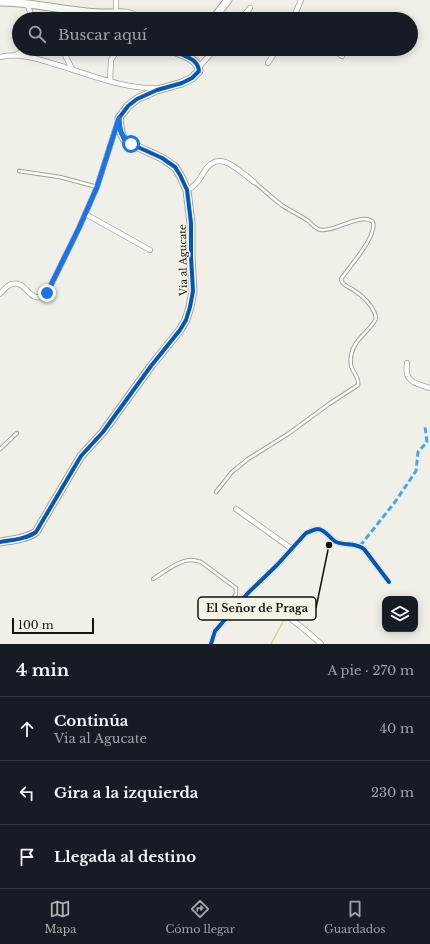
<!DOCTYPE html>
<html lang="es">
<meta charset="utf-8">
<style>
body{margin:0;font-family:"Libre Baskerville",serif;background:#242831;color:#f1f3f6}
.controls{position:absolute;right:12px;bottom:12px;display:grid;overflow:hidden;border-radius:8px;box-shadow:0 2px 10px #0003}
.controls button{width:36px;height:36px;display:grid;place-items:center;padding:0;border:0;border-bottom:1px solid #363941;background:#171b24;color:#f1f3f6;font:20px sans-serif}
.scale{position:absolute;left:12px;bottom:10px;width:82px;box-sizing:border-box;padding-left:4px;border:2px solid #13130e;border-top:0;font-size:11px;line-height:14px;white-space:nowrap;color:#13130e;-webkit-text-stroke:3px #f4f3e5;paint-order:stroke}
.stop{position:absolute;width:12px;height:12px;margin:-9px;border:3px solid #1a73e8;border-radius:50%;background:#fff}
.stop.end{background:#1a73e8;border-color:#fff;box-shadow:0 1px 4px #0008}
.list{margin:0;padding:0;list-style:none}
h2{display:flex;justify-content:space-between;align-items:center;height:52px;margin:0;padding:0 16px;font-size:17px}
h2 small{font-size:13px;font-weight:400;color:#9ea1a6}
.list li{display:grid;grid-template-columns:26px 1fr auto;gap:12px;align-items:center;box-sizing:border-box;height:64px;padding:0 16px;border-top:1px solid #363941}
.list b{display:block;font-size:15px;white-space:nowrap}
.list p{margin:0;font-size:13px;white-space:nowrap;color:#9ea1a6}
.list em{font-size:13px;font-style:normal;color:#9ea1a6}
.icon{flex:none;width:22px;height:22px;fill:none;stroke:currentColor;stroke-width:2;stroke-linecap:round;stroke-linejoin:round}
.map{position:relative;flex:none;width:430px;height:644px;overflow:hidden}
.search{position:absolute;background:#171b24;box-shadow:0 2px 10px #0003;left:12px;right:12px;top:12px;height:44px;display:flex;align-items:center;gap:10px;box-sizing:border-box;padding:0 14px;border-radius:22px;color:#9ea1a6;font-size:15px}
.sheet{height:244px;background:#171b24}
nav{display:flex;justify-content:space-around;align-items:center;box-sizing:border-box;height:56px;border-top:1px solid #363941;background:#171b24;font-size:11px;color:#9ea1a6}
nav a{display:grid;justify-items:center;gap:2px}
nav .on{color:#b0b1b0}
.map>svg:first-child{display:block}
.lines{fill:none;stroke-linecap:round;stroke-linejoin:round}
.stream{stroke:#dcd390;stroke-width:1.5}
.lane-casing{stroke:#a3a39d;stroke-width:4.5}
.street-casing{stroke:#a3a39d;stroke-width:6}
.secondary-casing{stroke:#a3a39d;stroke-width:9}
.lane{stroke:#fdfdfc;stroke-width:2.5}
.street{stroke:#fdfdfc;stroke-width:4.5}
.secondary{stroke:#fdfdfc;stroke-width:7}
.quiet{stroke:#3fa9f5;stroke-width:3;stroke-dasharray:6 3;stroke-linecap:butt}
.cycleway-casing{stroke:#f4f3e5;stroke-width:6}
.cycleway{stroke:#0057b8;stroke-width:4}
.route{stroke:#1a73e8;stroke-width:5}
.labels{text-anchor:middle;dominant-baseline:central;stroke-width:3;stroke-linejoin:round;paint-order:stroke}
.street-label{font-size:10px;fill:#13130e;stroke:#f4f3e5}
.leader{fill:none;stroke:#13130e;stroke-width:1.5}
.callout-dot{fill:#13130e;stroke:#f4f3e5;stroke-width:1.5}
.callout{fill:#f4f3e5;stroke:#13130e;stroke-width:1.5}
.callout-label{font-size:11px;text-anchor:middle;font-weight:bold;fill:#13130e}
</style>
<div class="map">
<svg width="430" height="644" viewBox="0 0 430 644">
<rect width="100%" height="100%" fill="#f0f0e8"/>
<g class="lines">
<path class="stream" d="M271 644 285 618"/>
<defs>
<g id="lane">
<path d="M19 171 60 177 97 187"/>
<path d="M0 449 17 433"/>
<path d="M216 492 232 472 248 459 288 434 329 404 358 385C360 378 352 372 351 365 348 342 367 335 376 319 375 307 362 295 352 289 348 287 345 286 342 282L341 279C349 267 377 237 373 222 361 212 337 231 322 230 316 230 312 224 307 220 299 215 291 211 283 206 273 199 264 190 254 182"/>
<path d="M153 579C163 573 179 560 191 560 194 560 197 561 201 562L236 588V594L226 609 229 616"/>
</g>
<g id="street">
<path d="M116 0V12"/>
<path d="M27 4 33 19"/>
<path d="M70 19 73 11"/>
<path d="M241 19 250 8"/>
<path d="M293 19 301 0"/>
<path d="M62 49 72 69"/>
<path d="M332 49 342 56"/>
<path d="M16 55 26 49"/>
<path d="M0 57C19 53 36 58 54 64 86 73 125 90 158 88"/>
<path d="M268 63 277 49"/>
<path d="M199 67 215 49"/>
<path d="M110 81 111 60 118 49"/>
<path d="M187 190C196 186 199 180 204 172 219 147 239 171 254 182"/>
<path d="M85 214 89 216 150 250"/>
<path d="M0 294C3 291 7 285 12 284 27 279 30 308 47 293L79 228 97 187 118 121"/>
<path d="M407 363C407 366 406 369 407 373 408 383 422 385 430 388"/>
<path d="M236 509 292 549"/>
<path d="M238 608C245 602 256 602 265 604 281 609 308 632 321 644"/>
<path d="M211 644 215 631 222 623 248 593 277 565 306 533C310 532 314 529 318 529 326 530 330 539 336 542 346 546 355 542 364 549L389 582"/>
</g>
<g id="secondary">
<path d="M0 2C34 2 67 12 101 13 114 14 127 9 139 19"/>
<path d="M213 19 228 0"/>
<path d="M0 542C12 540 26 539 36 532L81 456 103 432 151 366 180 330 186 320 190 307 193 291 191 256V223L187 190 180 175 175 167 162 158 131 144 124 139 121 133 119 118 128 106 137 99 157 90 182 83 192 78 199 71C198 57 181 56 171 49"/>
</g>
</defs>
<use href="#lane" class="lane-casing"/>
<use href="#street" class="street-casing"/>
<use href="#secondary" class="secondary-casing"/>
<use href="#lane" class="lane"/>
<use href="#street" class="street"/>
<use href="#secondary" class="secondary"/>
<path class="quiet" d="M360 546 395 502 416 471 418 452 427 442 425 426"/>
<defs>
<g id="cycleway">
<path d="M0 542C12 540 26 539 36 532L81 456 103 432 151 366 180 330 186 320 190 307 193 291 191 256V223L187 190 180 175 175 167 162 158 131 144 124 139 121 133 119 118 128 106 137 99 157 90 182 83 192 78 199 71C198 57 181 56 171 49"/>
<path d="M211 644 215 631 222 623 248 593 277 565 306 533C310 532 314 529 318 529 326 530 330 539 336 542 346 546 355 542 364 549L389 582"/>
</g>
</defs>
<use href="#cycleway" class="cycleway-casing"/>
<use href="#cycleway" class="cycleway"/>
</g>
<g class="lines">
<path class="route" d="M47 293 79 228 97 187 119 118C119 130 121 136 131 144"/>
</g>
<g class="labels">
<g class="street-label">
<text transform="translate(183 260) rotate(-91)">Via al Agucate</text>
</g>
</g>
<path class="leader" d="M329 545L316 608"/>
<circle class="callout-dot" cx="329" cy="545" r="4"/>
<rect class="callout" x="198" y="597" width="118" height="23" rx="4"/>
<g class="callout-label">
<text x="257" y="612">El Señor de Praga</text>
</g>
</svg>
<div class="controls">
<button><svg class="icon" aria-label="layers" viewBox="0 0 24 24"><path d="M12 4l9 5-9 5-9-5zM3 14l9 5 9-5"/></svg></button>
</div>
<div class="scale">100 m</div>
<div class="stop" style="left:131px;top:144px"></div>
<div class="stop end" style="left:47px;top:293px"></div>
<div class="search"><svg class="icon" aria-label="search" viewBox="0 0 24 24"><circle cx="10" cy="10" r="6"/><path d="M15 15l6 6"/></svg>Buscar aquí</div>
</div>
<section class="sheet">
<h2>4 min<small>A pie · 270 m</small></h2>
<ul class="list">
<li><svg class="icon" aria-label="ahead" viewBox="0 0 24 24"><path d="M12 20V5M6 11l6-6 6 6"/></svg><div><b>Continúa</b><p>Via al Agucate</p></div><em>40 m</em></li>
<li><svg class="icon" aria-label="left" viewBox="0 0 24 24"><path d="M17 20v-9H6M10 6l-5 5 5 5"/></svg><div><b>Gira a la izquierda</b></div><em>230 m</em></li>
<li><svg class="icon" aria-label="arrive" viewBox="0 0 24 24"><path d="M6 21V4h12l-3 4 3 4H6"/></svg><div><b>Llegada al destino</b></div></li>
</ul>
</section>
<nav>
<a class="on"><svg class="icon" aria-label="map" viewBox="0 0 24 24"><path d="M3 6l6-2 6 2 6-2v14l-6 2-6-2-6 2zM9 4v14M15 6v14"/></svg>Mapa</a>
<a><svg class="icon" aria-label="directions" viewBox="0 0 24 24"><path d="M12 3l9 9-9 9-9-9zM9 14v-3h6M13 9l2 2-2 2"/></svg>Cómo llegar</a>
<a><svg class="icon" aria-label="saved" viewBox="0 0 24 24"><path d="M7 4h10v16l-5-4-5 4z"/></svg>Guardados</a>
</nav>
